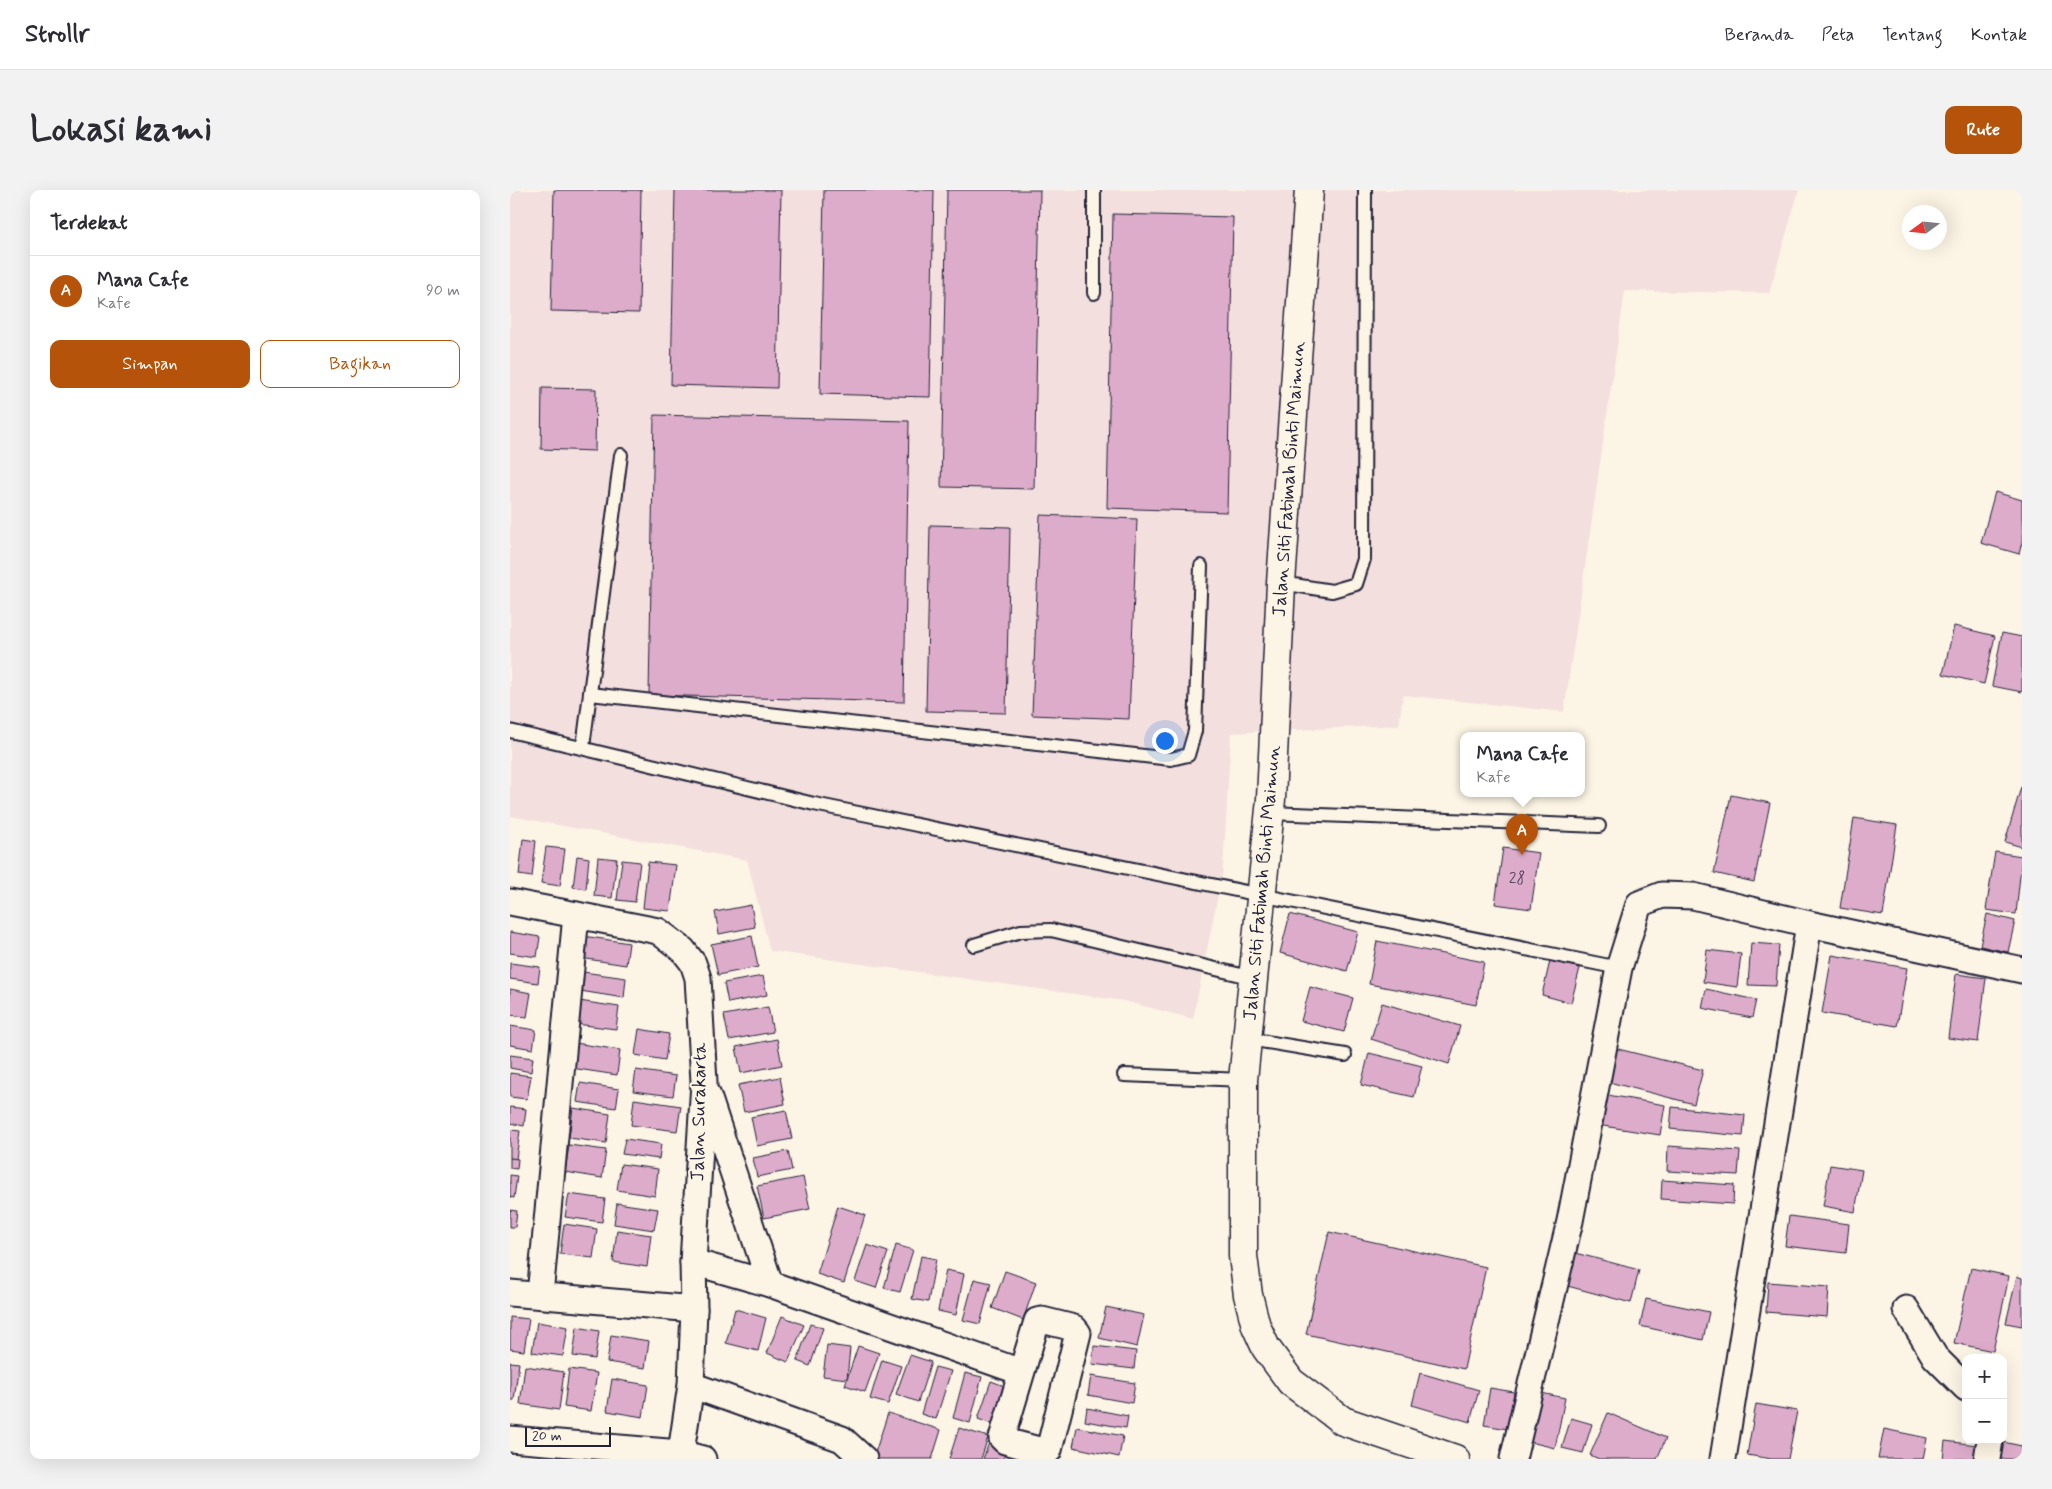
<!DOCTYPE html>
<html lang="id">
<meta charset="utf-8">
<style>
body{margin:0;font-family:Mynerve,sans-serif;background:#f2f2f3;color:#2b2b33}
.controls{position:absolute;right:15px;bottom:15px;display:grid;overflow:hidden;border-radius:10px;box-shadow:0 5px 20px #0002}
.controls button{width:45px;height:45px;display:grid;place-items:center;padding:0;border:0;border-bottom:1px solid #e1e1e2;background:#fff;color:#2b2b33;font:25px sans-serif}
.compass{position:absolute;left:1392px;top:15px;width:45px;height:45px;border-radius:50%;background:#fff;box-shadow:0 5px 20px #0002;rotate:255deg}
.scale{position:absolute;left:15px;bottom:12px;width:86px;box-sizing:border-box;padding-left:5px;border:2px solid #22223b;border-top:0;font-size:14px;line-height:18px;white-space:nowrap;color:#22223b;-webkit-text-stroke:4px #fcf5e5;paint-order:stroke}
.you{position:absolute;left:654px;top:550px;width:18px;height:18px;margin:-12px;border:4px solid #fff;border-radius:50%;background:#1a73e8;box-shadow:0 0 0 8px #1a73e833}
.badge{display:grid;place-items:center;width:32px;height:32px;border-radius:50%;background:#b45309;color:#fff;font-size:16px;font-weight:700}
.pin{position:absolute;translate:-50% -41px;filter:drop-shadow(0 1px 2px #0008)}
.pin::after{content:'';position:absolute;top:26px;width:18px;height:15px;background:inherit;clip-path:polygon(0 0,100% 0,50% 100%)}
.popup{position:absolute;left:950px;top:542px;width:125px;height:65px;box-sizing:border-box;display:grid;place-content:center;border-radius:10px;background:#fff;filter:drop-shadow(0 1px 4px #0005);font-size:16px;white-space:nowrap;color:#7c7c81}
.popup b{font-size:19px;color:#2b2b33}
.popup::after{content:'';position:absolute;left:50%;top:100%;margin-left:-10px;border:10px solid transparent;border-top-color:#fff}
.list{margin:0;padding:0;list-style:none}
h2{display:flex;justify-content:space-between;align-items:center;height:65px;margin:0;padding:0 20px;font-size:21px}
h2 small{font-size:16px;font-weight:400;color:#7c7c81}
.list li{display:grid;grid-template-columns:32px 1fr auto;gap:15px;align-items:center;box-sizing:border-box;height:70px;padding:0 20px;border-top:1px solid #e1e1e2}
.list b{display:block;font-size:19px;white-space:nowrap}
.list p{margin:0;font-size:16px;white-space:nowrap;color:#7c7c81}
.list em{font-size:16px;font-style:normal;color:#7c7c81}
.actions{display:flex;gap:10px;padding:15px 20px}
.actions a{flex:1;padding:11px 0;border:1px solid #b45309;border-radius:10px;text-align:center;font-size:18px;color:#b45309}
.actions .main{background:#b45309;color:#fff}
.map{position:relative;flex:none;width:1512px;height:1269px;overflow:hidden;border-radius:10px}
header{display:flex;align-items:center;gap:30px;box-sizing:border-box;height:70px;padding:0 25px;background:#fff;border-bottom:1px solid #e1e1e2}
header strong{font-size:24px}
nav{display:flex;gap:28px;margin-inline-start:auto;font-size:18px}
.intro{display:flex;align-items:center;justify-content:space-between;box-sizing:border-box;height:120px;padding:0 30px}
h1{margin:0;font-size:35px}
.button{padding:12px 22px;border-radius:10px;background:#b45309;color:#fff;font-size:18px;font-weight:700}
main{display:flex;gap:30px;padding:0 30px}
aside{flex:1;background:#fff;border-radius:10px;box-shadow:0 5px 20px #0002}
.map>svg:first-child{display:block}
.built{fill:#f3dfdd}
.building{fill:#ddaccb;stroke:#22223b}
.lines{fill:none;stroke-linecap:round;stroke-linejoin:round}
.lane-casing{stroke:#22223b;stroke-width:16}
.street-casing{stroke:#22223b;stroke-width:29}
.secondary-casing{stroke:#22223b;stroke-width:31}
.lane{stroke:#fcf5e5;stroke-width:12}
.street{stroke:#fcf5e5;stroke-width:25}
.secondary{stroke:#fcf5e5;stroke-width:28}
.labels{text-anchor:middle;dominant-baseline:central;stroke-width:4.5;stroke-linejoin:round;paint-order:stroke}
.number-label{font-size:16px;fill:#51445f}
.street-label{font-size:19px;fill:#22223b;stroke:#fcf5e5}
</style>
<header>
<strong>Strollr</strong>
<nav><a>Beranda</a><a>Peta</a><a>Tentang</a><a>Kontak</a></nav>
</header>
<div class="intro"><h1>Lokasi kami</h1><a class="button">Rute</a></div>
<main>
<aside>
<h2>Terdekat<small></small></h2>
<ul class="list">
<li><span class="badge">A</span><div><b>Mana Cafe</b><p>Kafe</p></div><em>90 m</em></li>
</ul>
<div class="actions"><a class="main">Simpan</a><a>Bagikan</a></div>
</aside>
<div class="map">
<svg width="1512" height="1269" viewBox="0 0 1512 1269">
<rect width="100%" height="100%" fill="#fcf5e5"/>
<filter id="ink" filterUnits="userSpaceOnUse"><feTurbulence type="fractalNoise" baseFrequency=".02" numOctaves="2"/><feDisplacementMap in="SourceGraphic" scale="10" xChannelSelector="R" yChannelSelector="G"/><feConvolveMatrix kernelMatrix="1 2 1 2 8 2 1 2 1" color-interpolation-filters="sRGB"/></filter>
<g filter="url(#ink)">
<path class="built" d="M0 0H1289L1259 103 1115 101 1054 522 893 505 889 535 721 543 713 680 683 829 614 811 260 761 237 670 0 626Z"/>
<g class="building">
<path d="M44 0H131L129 123 41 121Z"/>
<path d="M165 0H271L267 198 161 195Z"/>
<path d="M314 0H424L420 207 310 204Z"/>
<path d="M437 0H530L524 299 431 297Z"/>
<path d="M603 24 723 27 717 322 597 318Z"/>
<path d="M32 198 86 199 85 261 31 259Z"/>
<path d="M144 225 399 231 394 512 139 505Z"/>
<path d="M1485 302 1512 310V352L1509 364 1471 353Z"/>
<path d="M530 325 627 329 619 529 522 525Z"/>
<path d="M420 335 500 337 496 523 416 521Z"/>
<path d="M1444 436 1485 446 1474 494 1433 484Z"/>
<path d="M1492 443 1512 447V502L1482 496Z"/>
<path d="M1511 597H1512V657L1495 652Z"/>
<path d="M1221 605 1260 613 1244 692 1204 683Z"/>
<path d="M1344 628 1387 635 1373 725 1330 718Z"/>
<path d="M13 649 26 651 22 687 9 685Z"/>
<path d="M36 657 55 659 50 696 31 693Z"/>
<path d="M993 658 1029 663 1021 719 985 714Z"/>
<path d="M1485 662 1512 666 1506 724 1476 720Z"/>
<path d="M67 666 79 668 76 699 63 697Z"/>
<path d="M88 667 107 669 102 708 84 706Z"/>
<path d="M112 670 130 672 125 712 107 710Z"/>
<path d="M138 672 166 675 160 721 133 718Z"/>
<path d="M241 715 245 737 209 744 205 722Z"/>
<path d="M780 724 848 742 837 781 770 763Z"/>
<path d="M1477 724 1505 731 1498 762 1470 756Z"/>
<path d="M0 742 30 747 27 767 0 763Z"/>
<path d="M73 746 119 753 116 775 70 768Z"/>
<path d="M242 746 248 777 208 785 201 754Z"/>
<path d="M867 751 974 772 966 815 859 794Z"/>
<path d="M1241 753 1269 755 1266 796 1238 795Z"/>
<path d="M1197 760 1231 764 1227 797 1193 792Z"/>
<path d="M1322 765 1397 778 1387 836 1312 823Z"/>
<path d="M1040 771 1070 778 1061 813 1032 805Z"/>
<path d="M0 773 30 777 28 793 0 789Z"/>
<path d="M73 782 116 788 114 808 70 801Z"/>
<path d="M1446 784 1476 788 1468 852 1438 848Z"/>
<path d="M253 786 257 805 218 813 214 793Z"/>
<path d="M800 797 843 808 834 842 791 831Z"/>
<path d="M0 799 21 803 17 827 0 825Z"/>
<path d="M1196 799 1246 810 1242 828 1192 818Z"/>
<path d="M69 811 109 817 106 839 66 834Z"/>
<path d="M872 813 950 836 939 874 861 849Z"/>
<path d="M258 817 263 842 219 850 214 825Z"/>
<path d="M0 836 26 840 23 859 0 855Z"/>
<path d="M129 839 159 844 155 870 125 865Z"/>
<path d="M267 849 272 875 231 883 226 857Z"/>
<path d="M65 853 110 860 107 885 61 878Z"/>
<path d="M1104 858 1193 880 1184 914 1095 891Z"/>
<path d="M859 863 912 876 904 907 851 895Z"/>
<path d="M0 865 23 868 21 882 0 878Z"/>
<path d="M126 880 166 886 163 906 123 901Z"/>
<path d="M0 883 21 886 17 909 0 907Z"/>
<path d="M270 887 275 914 234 922 228 895Z"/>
<path d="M70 893 109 899 106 918 67 912Z"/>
<path d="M1092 904 1155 915 1150 945 1087 935Z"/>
<path d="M124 909 171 916 167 941 121 935Z"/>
<path d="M0 917 16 919 14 936 0 933Z"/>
<path d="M1162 917 1235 925 1233 946 1160 939Z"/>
<path d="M63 918 100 924 96 953 59 948Z"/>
<path d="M276 920 282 949 247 956 241 927Z"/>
<path d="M0 940 10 941 6 969 0 968Z"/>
<path d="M115 949 151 954 149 969 112 964Z"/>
<path d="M59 955 96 960 92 988 55 982Z"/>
<path d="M1158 956 1230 961 1228 985 1157 981Z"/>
<path d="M278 961 282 980 247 987 243 968Z"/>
<path d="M0 968 8 969 7 979 0 978Z"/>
<path d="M111 974 148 979 145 1006 107 1000Z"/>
<path d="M1320 975 1352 980 1345 1022 1313 1016Z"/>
<path d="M0 985 7 986 4 1008 0 1007Z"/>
<path d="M293 987 300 1019 254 1028 247 996Z"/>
<path d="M1152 990 1224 995 1223 1014 1151 1009Z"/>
<path d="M59 1004 95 1009 92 1032 55 1027Z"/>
<path d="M107 1013 148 1019 144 1040 104 1034Z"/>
<path d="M328 1016 355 1025 334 1093 307 1084Z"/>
<path d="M0 1020 7 1021 5 1037H0Z"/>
<path d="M1279 1026 1339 1034 1336 1063 1275 1056Z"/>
<path d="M54 1034 87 1039 83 1068 50 1064Z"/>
<path d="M107 1040 141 1045 137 1077 103 1072Z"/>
<path d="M819 1042 976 1077 954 1179 796 1144Z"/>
<path d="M357 1055 378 1062 366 1098 345 1091Z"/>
<path d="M386 1055 403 1060 390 1102 374 1098Z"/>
<path d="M1058 1061 1129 1080 1121 1113 1050 1094Z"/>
<path d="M411 1066 426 1069 418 1112 402 1109Z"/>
<path d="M1461 1078 1499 1086 1483 1161 1444 1153Z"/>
<path d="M436 1080 454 1084 446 1125 428 1121Z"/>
<path d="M495 1081 526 1092 513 1130 482 1118Z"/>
<path d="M1507 1086 1512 1088V1136L1496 1133Z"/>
<path d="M464 1089 481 1093 470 1134 453 1130Z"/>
<path d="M1258 1092 1319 1097 1317 1127 1256 1122Z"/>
<path d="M1136 1109 1199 1122 1193 1150 1130 1136Z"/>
<path d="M596 1117 634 1125 627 1157 589 1148Z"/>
<path d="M225 1119 256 1128 248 1161 216 1153Z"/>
<path d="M272 1126 294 1135 278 1172 257 1163Z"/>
<path d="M0 1127 19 1129 14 1161 0 1159Z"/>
<path d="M27 1132 58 1137 53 1166 22 1162Z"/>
<path d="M300 1134 313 1138 300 1176 287 1171Z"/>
<path d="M67 1137 89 1141 85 1169 63 1166Z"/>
<path d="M101 1145 139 1151 135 1178 97 1172Z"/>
<path d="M317 1155 340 1158 337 1189 313 1186Z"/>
<path d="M348 1156 369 1163 355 1202 335 1195Z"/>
<path d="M584 1156 626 1161 624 1179 582 1174Z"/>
<path d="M400 1165 421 1172 408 1212 386 1204Z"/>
<path d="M372 1170 391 1176 378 1214 360 1209Z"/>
<path d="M0 1172 9 1173 4 1210H0Z"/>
<path d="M15 1176 54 1182 49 1220 10 1214Z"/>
<path d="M425 1177 441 1181 426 1229 411 1224Z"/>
<path d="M59 1179 87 1183 81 1221 54 1217Z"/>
<path d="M455 1183 472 1187 460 1233 443 1228Z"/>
<path d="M910 1183 969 1200 960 1232 902 1215Z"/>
<path d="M581 1186 625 1193 622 1213 578 1205Z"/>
<path d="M102 1189 138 1195 133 1227 97 1221Z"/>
<path d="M481 1191 500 1198 487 1236 468 1229Z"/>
<path d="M980 1198 1004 1202 998 1239 974 1235Z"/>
<path d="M1022 1201 1055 1208 1045 1258 1012 1250Z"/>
<path d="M1246 1214 1287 1221 1278 1269H1262L1237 1265Z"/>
<path d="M577 1218 618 1226 616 1238 575 1231Z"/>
<path d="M378 1223 431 1240 422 1269H363Z"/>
<path d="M1098 1223 1156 1248 1147 1269H1089L1080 1265Z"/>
<path d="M1061 1228 1082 1234 1073 1263 1052 1258Z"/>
<path d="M567 1237 613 1246 609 1267 563 1257Z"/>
<path d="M449 1238 478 1247 471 1269H439Z"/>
<path d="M1374 1239 1417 1248 1413 1269H1368Z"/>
<path d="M480 1250 498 1257 493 1269H473Z"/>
<path d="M1435 1251 1467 1255 1465 1269H1433Z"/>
<path d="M1488 1251 1512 1256V1269H1485Z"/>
</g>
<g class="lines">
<defs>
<g id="lane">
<path d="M584 103V0"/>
<path d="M771 393 822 401 846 394 854 369 855 0"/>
<path d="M80 504 661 569 678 565 685 541 691 376"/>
<path d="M0 541 304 614 1109 778"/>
<path d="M73 557 111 265"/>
<path d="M759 623 1089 636"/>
<path d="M464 755 511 741 541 740 744 788"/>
<path d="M739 849 835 865"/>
<path d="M614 885 733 890"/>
</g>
<g id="street">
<path d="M0 712 148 741 173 760 183 773 188 788 194 892 183 1072 184 1119 181 1195 170 1269"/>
<path d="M198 906 260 1094"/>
<path d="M183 1072 260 1094 511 1182"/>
<path d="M0 1103 184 1119"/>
<path d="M30 1105 66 725"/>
<path d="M1396 1119 1425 1167 1456 1198"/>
<path d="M532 1130 564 1138 568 1143 539 1260 533 1261 495 1251 492 1248 527 1131Z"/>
<path d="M181 1195 332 1249 354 1269"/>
<path d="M0 1249 170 1263 193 1269"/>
<path d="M1003 1269 1060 1031 1109 778 1129 714 1152 705 1183 706 1299 734"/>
<path d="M1213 1269 1299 734 1512 780"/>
<path d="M1477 1269 1480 1250"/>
</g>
<path id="secondary" d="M799 0 771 393 761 609 733 890V1066L738 1105 746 1136 756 1158 781 1192 833 1231 945 1269"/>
</defs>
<use href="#lane" class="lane-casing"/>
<use href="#street" class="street-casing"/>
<use href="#secondary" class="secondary-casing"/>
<use href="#lane" class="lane"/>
<use href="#street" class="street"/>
<use href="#secondary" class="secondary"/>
</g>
</g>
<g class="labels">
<g class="number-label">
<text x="1007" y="688">28</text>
</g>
<g class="street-label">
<text transform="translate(779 289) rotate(-86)">Jalan Siti Fatimah Binti Maimun</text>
<text transform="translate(752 693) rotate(-85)">Jalan Siti Fatimah Binti Maimun</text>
<text transform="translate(189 922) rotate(-89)">Jalan Surakarta</text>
</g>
</g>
</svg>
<div class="controls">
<button>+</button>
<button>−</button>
</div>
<svg class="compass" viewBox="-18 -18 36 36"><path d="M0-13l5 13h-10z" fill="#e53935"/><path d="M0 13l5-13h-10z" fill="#7c7c81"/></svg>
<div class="scale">20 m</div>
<div class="you"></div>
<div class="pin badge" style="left:1012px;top:665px">A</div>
<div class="popup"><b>Mana Cafe</b>Kafe</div>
</div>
</main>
